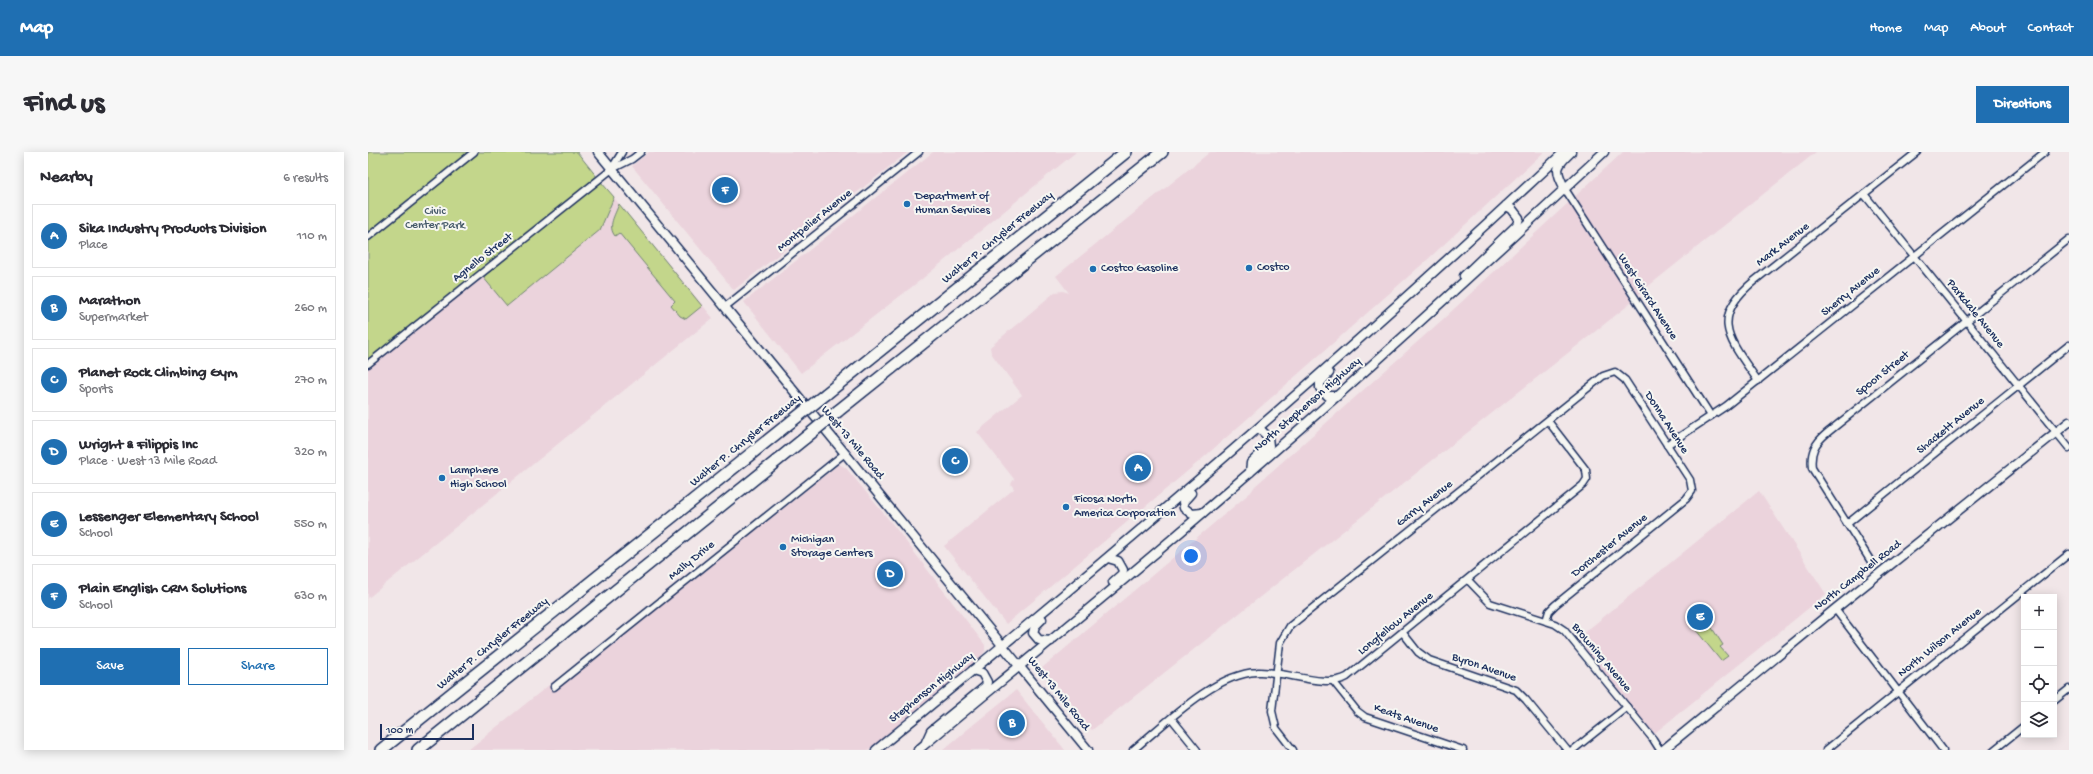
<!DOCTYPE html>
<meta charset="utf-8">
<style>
body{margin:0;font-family:"Gochi Hand",sans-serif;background:#f7f7f7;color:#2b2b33}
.controls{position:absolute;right:12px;bottom:12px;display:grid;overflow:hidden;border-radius:0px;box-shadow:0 2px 10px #0003}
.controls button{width:36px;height:36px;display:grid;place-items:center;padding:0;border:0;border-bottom:1px solid #e1e1e2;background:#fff;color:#2b2b33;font:20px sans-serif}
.scale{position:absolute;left:12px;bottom:10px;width:94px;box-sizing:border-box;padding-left:4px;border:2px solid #1b2f5e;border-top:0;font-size:11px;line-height:14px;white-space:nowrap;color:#1b2f5e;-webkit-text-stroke:3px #f6f6f2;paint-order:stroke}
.you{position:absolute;left:823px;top:404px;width:14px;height:14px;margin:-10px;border:3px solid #fff;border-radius:50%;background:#1a73e8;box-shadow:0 0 0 6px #1a73e833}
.badge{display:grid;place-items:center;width:26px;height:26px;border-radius:50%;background:#1f6fb2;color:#fff;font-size:13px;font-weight:700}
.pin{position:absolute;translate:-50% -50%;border:2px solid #fff;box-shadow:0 1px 4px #0006}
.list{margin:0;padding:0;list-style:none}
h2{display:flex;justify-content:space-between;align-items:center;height:52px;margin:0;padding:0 16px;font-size:17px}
h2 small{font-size:13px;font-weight:400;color:#7c7c81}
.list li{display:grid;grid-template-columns:26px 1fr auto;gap:12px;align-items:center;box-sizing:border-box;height:64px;margin:0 8px 8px;padding:0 8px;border:1px solid #e1e1e2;border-radius:0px}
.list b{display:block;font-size:15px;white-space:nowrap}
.list p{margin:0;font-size:13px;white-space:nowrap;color:#7c7c81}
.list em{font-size:13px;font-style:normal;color:#7c7c81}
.actions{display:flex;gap:8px;padding:12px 16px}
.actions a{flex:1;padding:9px 0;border:1px solid #1f6fb2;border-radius:0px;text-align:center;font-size:14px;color:#1f6fb2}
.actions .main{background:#1f6fb2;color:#fff}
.icon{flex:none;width:22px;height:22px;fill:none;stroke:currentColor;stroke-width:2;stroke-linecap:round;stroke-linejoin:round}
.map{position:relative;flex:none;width:1701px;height:598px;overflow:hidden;border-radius:0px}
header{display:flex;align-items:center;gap:24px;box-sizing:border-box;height:56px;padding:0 20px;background:#1f6fb2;color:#fff}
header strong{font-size:19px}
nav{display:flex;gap:22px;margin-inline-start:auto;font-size:14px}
.intro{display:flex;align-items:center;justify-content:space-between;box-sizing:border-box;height:96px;padding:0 24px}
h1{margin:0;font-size:28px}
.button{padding:10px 18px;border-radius:0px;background:#1f6fb2;color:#fff;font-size:14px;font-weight:700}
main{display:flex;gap:24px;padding:0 24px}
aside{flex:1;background:#fff;border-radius:0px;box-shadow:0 2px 10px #0003}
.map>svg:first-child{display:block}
.built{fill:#ebd3dc}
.green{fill:#c3d68b;stroke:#6f8274}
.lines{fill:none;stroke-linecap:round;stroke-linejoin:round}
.street-casing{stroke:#1b2f5e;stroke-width:9}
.secondary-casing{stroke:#1b2f5e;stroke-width:11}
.highway-casing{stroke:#1b2f5e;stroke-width:14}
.street{stroke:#f6f6f2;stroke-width:6}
.secondary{stroke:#f6f6f2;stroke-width:8}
.highway{stroke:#f6f6f2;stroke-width:11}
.highway-bridge-casing{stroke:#1b2f5e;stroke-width:14;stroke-linecap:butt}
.highway-bridge{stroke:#f6f6f2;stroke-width:11}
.poi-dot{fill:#1f6fb2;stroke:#f6f6f2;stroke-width:1.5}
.labels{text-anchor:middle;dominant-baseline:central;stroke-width:4;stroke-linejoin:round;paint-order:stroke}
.poi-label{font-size:12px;fill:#1b2f5e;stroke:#f6f6f2;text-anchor:start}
.park-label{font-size:12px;fill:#455969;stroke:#f6f6f2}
.street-label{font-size:12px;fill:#1b2f5e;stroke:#f6f6f2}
</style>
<header>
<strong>Map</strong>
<nav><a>Home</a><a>Map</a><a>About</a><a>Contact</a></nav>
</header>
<div class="intro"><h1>Find us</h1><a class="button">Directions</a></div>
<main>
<aside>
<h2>Nearby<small>6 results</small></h2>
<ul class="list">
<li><span class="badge">A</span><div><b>Sika Industry Products Division</b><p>Place</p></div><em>110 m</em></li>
<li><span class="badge">B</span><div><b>Marathon</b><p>Supermarket</p></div><em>260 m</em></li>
<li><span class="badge">C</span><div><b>Planet Rock Climbing Gym</b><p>Sports</p></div><em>270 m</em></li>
<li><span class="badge">D</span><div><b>Wright &amp; Filippis Inc</b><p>Place · West 13 Mile Road</p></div><em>320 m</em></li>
<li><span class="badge">E</span><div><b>Lessenger Elementary School</b><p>School</p></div><em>550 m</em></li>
<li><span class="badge">F</span><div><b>Plain English CRM Solutions</b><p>School</p></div><em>630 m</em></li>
</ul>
<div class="actions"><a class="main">Save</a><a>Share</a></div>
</aside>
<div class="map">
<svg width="1701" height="598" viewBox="0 0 1701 598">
<rect width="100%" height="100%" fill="#f1e6e8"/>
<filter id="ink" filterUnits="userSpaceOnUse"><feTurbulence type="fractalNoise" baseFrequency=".025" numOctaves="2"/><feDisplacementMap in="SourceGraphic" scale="8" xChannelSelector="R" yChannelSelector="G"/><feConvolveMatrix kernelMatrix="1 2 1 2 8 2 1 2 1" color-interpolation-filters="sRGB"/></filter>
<g filter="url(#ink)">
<g class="built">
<path d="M281 0H540L366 138 264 14Z"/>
<path d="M565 0H708L554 127 433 221 376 150Z"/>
<path d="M842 0H1176L1059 108 835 306 638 472 576 394 646 337 643 332 646 327 609 280 654 243 623 201 622 195 687 140 695 139 701 141 688 124Z"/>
<path d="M1255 0H1448L1273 140 1258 155 724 578 674 516 883 340 887 334 1073 169Z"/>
<path d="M229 25 345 166 0 446V207Z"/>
<path d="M471 312 478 316 526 374 617 493V499L609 509 500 598H100L181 533 186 539Z"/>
<path d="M1391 339 1458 442 1283 584 1206 489Z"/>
<path d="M648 538 697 598H575L600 577Z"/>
</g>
<g class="green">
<path d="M0 0H209L229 25 0 207Z"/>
<path d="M233 30 246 45 232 78 139 154 115 125Z"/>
<path d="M251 52 334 154 318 167 312 164 303 153 307 149 251 81 247 84C239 74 247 63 251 52Z"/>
<path d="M1335 462 1355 493 1352 495 1360 504 1353 509 1323 472Z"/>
</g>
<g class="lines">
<defs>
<g id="street">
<path d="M244 16 254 0"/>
<path d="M1197 37 1343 264"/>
<path d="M1496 42 1701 296"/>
<path d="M0 85 106 0"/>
<path d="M357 155 551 0"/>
<path d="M0 212 244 17 264 7 273 0"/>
<path d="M1390 229C1362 188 1340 167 1386 129L1549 0"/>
<path d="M1299 293 1358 254 1677 0"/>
<path d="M1479 372 1701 193"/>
<path d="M1502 408 1444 316C1442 300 1447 291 1459 281L1701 87"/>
<path d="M1100 428 1122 451 1187 472 1196 478 1285 587 1292 598"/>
<path d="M1467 457 1575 598"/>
<path d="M1035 481 1050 500 1061 508 1148 538 1158 548 1199 598"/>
<path d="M965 529 989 559 997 565 1095 598"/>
<path d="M186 535 477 301"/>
<path d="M1686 549 1701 537"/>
<path d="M804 567 829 598"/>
<path d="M765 598C798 571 846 522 889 520 915 518 957 537 979 525L1215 333 1219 327 1218 318 1180 269"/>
<path d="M925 598 908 576 904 559 912 491 922 474 1235 224 1247 220 1257 228 1322 328 1324 339 1318 347 1187 453 1181 459 1178 469"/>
<path d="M1205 598 1259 555"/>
<path d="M1458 598 1701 402"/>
<path d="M1626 598 1656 574"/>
</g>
<g id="secondary">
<path d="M230 0 720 598"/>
<path d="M1197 37C1187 17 1187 15 1203 0"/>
<path d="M1096 124 1149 73 1151 66 1144 57 1138 54"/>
<path d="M961 221 952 231V236L960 244H969"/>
<path d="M882 320 883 311 901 294 900 285 891 276"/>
<path d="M823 341 815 350 816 356 824 362 834 361"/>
<path d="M740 406 750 409 755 418 754 422 745 430"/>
<path d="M674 467 667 474 665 481 671 488 683 489"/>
<path d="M558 590 563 579 618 534 619 530 614 521 605 518"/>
<path d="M508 598C743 406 974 208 1196 0"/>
<path d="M550 598C651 514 753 432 852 346 983 234 1110 118 1236 0"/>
<path d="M1295 598 1467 457 1701 270"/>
</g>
<g id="highway">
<path d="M458 242 758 0"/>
<path d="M470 259 794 0"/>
<path d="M13 598 424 269"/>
<path d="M50 598 437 286"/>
</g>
</defs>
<use href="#street" class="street-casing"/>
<use href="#secondary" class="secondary-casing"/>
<use href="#highway" class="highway-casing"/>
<use href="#street" class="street"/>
<use href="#secondary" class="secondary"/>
<use href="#highway" class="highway"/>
<defs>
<g id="highway-bridge">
<path d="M424 269 458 242"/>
<path d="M437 286 470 259"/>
</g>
</defs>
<use href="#highway-bridge" class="highway-bridge-casing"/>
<use href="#highway-bridge" class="highway-bridge"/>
</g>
</g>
<g class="poi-dot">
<circle cx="539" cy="52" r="4"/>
<circle cx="881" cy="116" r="4"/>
<circle cx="725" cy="117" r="4"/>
<circle cx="74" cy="326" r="4"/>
<circle cx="698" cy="355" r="4"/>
<circle cx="415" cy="395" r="4"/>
</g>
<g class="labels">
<g class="poi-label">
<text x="547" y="45">Department of<tspan x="547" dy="14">Human Services</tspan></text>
<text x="889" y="116">Costco</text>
<text x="733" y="117">Costco Gasoline</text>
<text x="82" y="319">Lamphere<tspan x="82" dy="14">High School</tspan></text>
<text x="706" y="348">Ficosa North<tspan x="706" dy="14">America Corporation</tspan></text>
<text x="423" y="388">Michigan<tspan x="423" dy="14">Storage Centers</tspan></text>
</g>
<g class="park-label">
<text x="67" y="60">Civic<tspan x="67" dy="14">Center Park</tspan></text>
</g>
<g class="street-label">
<text transform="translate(447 69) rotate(-39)">Montpelier Avenue</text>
<text transform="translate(630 86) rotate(-39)">Walter P. Chrysler Freeway</text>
<text transform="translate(1415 93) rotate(-38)">Mark Avenue</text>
<text transform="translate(115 106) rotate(-38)">Agnello Street</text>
<text transform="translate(1483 140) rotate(-39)">Sherry Avenue</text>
<text transform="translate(1279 145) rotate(57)">West Girard Avenue</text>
<text transform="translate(1607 162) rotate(51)">Parkdale Avenue</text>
<text transform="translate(1515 222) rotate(-39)">Spoon Street</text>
<text transform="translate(940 253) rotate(-41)">North Stephenson Highway</text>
<text transform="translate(1298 271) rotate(57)">Donna Avenue</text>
<text transform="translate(1583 274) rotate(-39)">Shackett Avenue</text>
<text transform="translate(378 289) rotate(-39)">Walter P. Chrysler Freeway</text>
<text transform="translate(484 291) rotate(50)">West 13 Mile Road</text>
<text transform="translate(1057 352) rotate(-38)">Garry Avenue</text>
<text transform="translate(1242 394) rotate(-39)">Dorchester Avenue</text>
<text transform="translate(324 409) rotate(-39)">Mally Drive</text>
<text transform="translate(1490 424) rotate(-38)">North Campbell Road</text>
<text transform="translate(1028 472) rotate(-39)">Longfellow Avenue</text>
<text transform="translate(1572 491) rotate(-39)">North Wilson Avenue</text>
<text transform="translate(125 492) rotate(-39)">Walter P. Chrysler Freeway</text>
<text transform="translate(1233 506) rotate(50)">Browning Avenue</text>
<text transform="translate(1116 516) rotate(19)">Byron Avenue</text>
<text transform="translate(564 536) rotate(-39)">Stephenson Highway</text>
<text transform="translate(690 542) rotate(51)">West 13 Mile Road</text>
<text transform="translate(1038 567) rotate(19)">Keats Avenue</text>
</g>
</g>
</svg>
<div class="controls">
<button>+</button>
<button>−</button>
<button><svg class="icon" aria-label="locate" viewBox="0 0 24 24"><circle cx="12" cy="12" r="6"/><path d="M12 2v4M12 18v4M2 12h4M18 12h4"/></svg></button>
<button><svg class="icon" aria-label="layers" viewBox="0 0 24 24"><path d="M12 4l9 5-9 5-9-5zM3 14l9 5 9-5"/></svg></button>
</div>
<div class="scale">100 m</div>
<div class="you"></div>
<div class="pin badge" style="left:770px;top:316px">A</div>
<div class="pin badge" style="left:644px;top:571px">B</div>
<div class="pin badge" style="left:587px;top:309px">C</div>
<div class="pin badge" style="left:522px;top:422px">D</div>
<div class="pin badge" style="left:1332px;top:465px">E</div>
<div class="pin badge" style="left:357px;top:38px">F</div>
</div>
</main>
